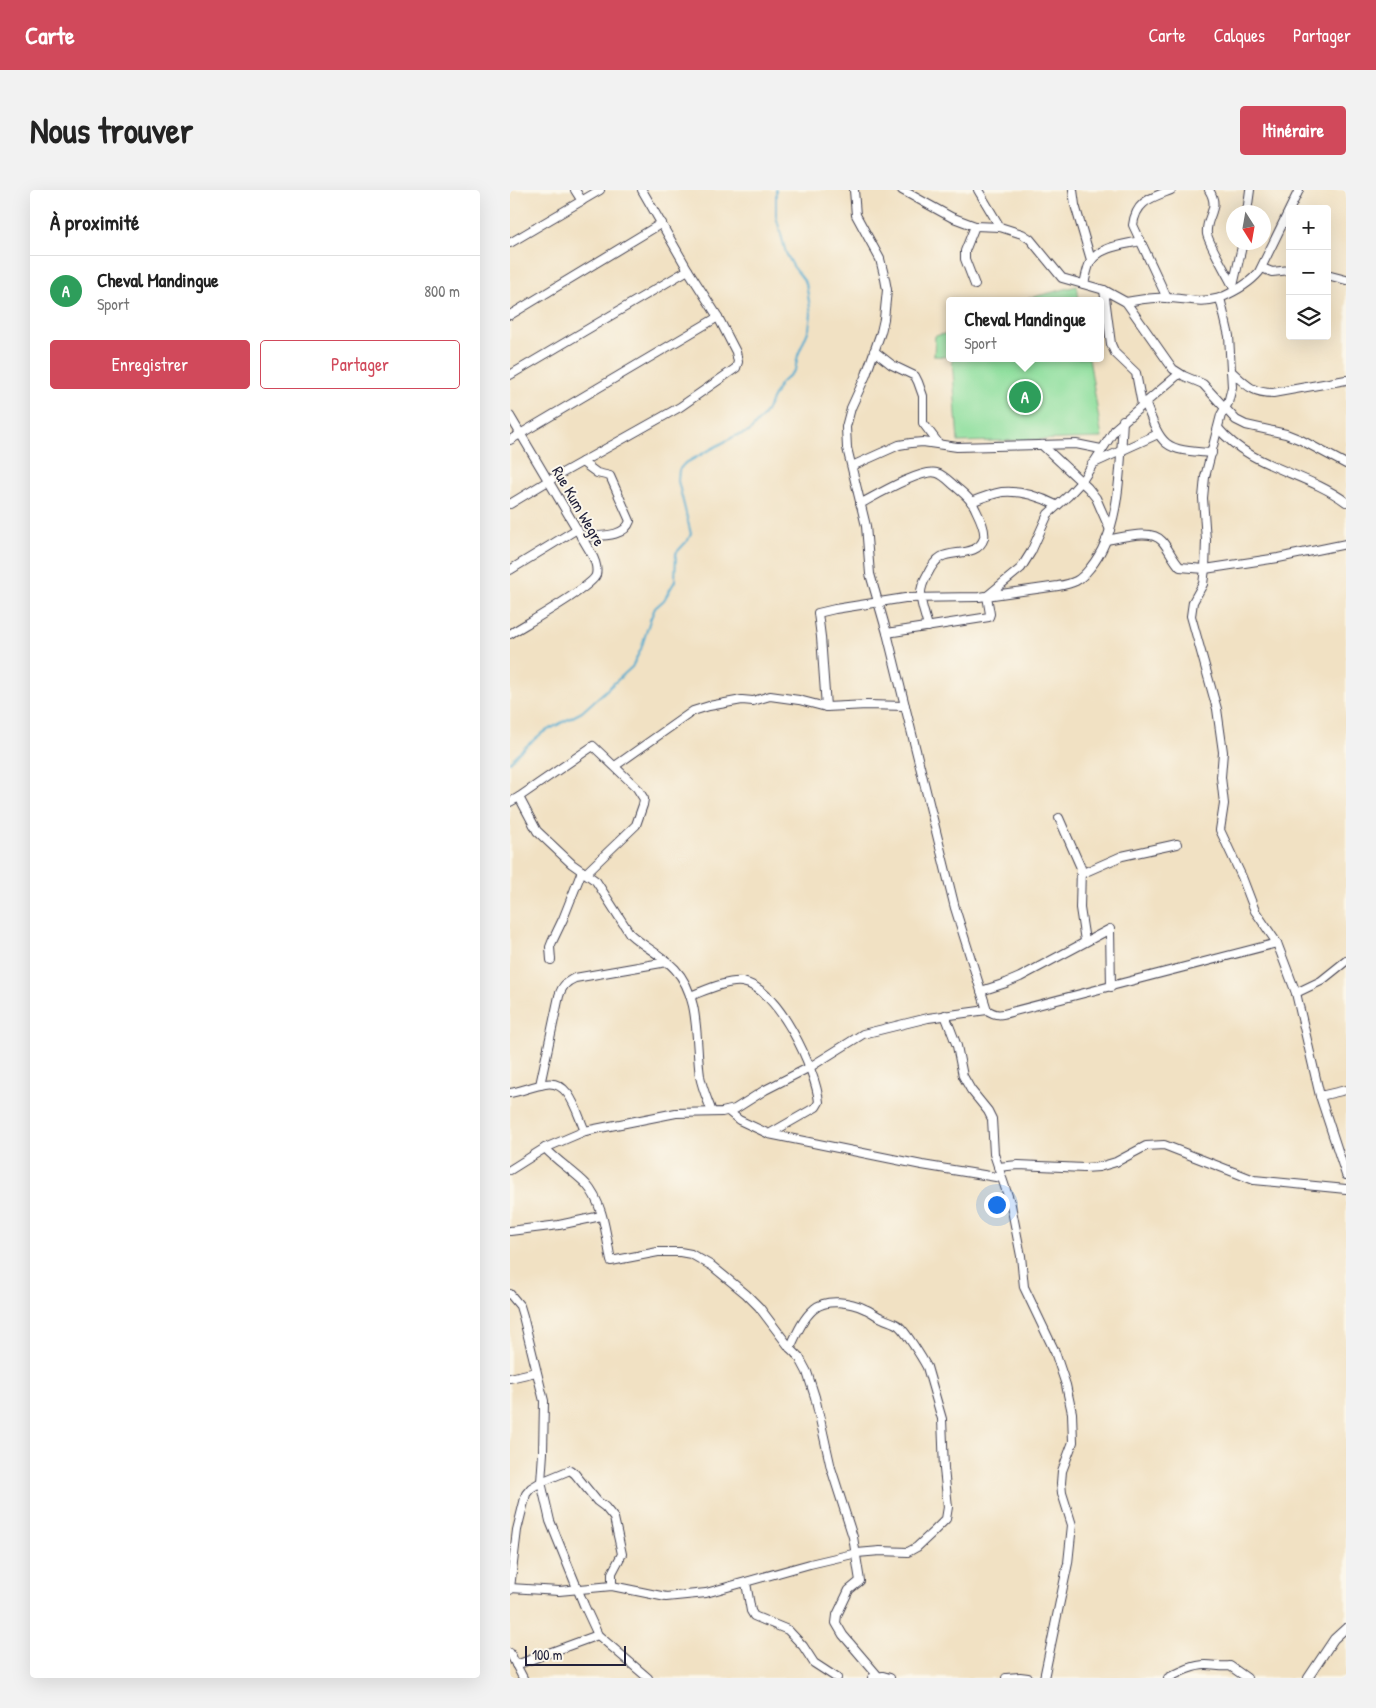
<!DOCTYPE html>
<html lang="fr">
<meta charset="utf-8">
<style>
body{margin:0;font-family:"Patrick Hand",sans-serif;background:#f2f2f2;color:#222}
.controls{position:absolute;right:15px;top:15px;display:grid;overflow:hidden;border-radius:5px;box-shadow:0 5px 20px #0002}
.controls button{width:45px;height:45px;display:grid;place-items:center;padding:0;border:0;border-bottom:1px solid #e0e0e0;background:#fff;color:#222;font:25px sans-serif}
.compass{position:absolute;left:716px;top:15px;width:45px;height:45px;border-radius:50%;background:#fff;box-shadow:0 5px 20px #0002;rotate:169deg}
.scale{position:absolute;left:15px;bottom:12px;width:101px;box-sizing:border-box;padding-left:5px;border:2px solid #22223b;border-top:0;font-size:14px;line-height:18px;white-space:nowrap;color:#22223b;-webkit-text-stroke:4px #fbf7ec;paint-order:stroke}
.you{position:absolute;left:486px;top:1014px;width:18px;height:18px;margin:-12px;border:4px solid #fff;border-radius:50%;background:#1a73e8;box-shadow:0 0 0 8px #1a73e833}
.badge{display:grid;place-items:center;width:32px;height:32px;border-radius:50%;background:#d1495b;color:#fff;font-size:16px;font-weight:700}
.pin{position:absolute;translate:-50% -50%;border:2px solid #fff;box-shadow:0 1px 5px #0006}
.popup{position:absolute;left:436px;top:107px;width:158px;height:65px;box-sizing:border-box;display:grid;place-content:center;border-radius:5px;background:#fff;filter:drop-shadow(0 1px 4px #0005);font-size:16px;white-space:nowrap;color:#767676}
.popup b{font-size:19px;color:#222}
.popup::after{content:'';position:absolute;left:50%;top:100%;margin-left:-10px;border:10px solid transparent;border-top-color:#fff}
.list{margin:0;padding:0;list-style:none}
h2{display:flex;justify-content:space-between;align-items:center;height:65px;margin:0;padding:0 20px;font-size:21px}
h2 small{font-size:16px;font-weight:400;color:#767676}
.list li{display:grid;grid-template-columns:32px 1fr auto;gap:15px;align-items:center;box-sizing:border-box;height:70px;padding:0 20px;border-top:1px solid #e0e0e0}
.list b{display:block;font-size:19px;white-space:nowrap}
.list p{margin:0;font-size:16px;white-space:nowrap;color:#767676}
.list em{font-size:16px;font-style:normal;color:#767676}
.actions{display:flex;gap:10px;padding:15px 20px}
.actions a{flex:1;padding:11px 0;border:1px solid #d1495b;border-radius:5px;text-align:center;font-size:18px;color:#d1495b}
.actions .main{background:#d1495b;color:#fff}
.icon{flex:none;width:28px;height:28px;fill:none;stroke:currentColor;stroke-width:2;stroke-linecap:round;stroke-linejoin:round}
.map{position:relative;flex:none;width:836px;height:1488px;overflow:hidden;border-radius:5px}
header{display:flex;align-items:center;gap:30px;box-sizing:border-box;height:70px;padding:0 25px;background:#d1495b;color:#fff}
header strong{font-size:24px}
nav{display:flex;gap:28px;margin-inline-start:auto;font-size:18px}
.intro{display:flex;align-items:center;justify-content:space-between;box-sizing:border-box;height:120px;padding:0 30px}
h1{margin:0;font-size:35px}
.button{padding:12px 22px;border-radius:5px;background:#d1495b;color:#fff;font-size:18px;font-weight:700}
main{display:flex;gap:30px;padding:0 30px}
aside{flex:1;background:#fff;border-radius:5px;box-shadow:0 5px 20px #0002}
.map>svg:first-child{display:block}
.pitch{fill:#8fdf9e;stroke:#58806c}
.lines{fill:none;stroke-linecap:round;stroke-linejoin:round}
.stream{stroke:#52aacf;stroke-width:2}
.minor-casing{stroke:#413f4f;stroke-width:10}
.minor{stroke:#fff;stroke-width:8}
.labels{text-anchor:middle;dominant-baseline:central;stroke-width:4;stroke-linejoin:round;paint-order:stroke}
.street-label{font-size:16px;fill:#22223b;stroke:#fbf7ec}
</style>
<header>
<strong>Carte</strong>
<nav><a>Carte</a><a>Calques</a><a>Partager</a></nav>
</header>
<div class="intro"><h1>Nous trouver</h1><a class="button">Itinéraire</a></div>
<main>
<aside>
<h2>À proximité<small></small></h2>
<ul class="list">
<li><span class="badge" style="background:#2e9e5b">A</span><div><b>Cheval Mandingue</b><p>Sport</p></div><em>800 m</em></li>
</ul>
<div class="actions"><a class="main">Enregistrer</a><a>Partager</a></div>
</aside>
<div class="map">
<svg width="836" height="1488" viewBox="0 0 836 1488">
<rect width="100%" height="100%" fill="#fbf7ec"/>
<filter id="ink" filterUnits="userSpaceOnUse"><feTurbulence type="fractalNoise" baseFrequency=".02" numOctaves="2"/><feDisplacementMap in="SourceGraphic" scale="10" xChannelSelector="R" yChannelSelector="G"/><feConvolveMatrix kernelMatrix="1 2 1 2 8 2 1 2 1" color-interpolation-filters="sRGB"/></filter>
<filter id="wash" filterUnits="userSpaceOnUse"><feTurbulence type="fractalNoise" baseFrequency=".0096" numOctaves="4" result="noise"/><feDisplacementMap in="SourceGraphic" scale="20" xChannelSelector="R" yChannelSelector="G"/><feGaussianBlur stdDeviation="1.12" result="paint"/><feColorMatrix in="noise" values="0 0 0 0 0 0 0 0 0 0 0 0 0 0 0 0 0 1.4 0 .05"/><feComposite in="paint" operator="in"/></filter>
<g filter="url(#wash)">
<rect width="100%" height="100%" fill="#f1e1c3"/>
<g class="pitch">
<path d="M567 96 569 111H508Z"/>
<path d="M440 143V167L424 166 425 146Z"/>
<path d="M442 168H579L592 248 448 252Z"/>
</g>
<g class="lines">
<path class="stream" d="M0 572 7 564 32 543 72 522 122 477 131 459 140 430 145 418 154 410 165 391 166 363 178 350 181 344 168 291 169 280 174 274 225 246 239 242 254 225 270 194 285 180 288 165 299 139 301 124 296 93 283 76 276 63 266 26V0"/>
</g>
</g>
<g filter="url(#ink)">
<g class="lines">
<defs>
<g id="minor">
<path d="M65 0 72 11"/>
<path d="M344 0 346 25 370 69 375 89 377 100 374 129 371 142 356 185 341 218 336 237 337 258 356 336 360 384 377 443 445 718 477 820C486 826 491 825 501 822L767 753 786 803 810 906 836 985"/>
<path d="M392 0 441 27 465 36 490 37 512 44 520 49 552 88 594 100 616 112 663 179 674 186 693 194 726 230 736 235 776 244 791 250 836 274"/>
<path d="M468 0 490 37"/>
<path d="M563 0 565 15 581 70"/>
<path d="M699 0C711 19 695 26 697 44 698 52 718 86 723 96"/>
<path d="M737 22 740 0"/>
<path d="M0 53 90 0"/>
<path d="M752 78 762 82 780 80"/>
<path d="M817 85 836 90"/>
<path d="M574 94C576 87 577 77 581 71 591 56 614 55 630 51"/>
<path d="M465 95 455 69V61L465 36"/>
<path d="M723 96 733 52"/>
<path d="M594 100 601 154 605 163 626 183 632 215"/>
<path d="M657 108 623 35C626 11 641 8 661 0"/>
<path d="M616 112C629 110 642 107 655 108 675 108 689 114 710 108"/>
<path d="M0 125 152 33"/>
<path d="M364 161 382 175 405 186 408 192 413 206V233L429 254"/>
<path d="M721 181C735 194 742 203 763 203L836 190"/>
<path d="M0 185 178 80"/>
<path d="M635 212C652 257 653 260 702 263"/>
<path d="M0 226 81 363C85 370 88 377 86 385 82 397 14 435 0 444"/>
<path d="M708 238C741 278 796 282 836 312"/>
<path d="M0 250 208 127"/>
<path d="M532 255 578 298 586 308 600 340"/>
<path d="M582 274 648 244"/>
<path d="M342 276 389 255 401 253 413 252 447 257 566 254 591 259"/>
<path d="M461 312C471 308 482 304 492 302 510 300 531 307 546 315"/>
<path d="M0 314 38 291 170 217 226 178 228 172 226 162 208 127 178 80 132 0"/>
<path d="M350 314C365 306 412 278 427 283 434 285 440 292 446 297 453 303 459 307 464 316 468 325 476 338 474 348 468 367 443 360 431 367 424 371 420 379 417 385 413 392 410 399 411 407 411 416 416 427 418 437"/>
<path d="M71 347C87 345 114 349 120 331L100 286 87 283 72 272"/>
<path d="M596 350C611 348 641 338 652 351 659 359 663 370 670 377L695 379 768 368 836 354"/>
<path d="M0 380 67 339"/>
<path d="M377 443 479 427 480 424 477 406 511 378 521 362 538 324 558 306 572 291 606 238 669 184"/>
<path d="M316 517 311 447 308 423 325 419 395 408 469 407 548 396C554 395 560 394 566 391 572 388 576 383 580 378 611 341 610 277 613 230"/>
<path d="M105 576 183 521 199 516 232 510 243 511 260 506 289 510 316 517 357 515 395 516"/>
<path d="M9 607 83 556 127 598 134 609 133 615 126 635 76 683"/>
<path d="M0 612 9 607 27 641 62 674 86 691 120 744C134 757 152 765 165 779 191 807 185 851 190 886 192 898 198 911 202 922"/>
<path d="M549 628 571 678 570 718 575 751"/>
<path d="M571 684 612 666 667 654"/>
<path d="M767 753 745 721 732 687 710 640 714 614 711 587 713 562 707 519 681 426 683 412 693 394 695 379 696 350 693 308 695 287 711 225 718 213 722 197 719 146 710 108C724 102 739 94 749 82L789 0"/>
<path d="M41 770 40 757 42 752 53 729 72 681"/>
<path d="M471 801 496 793 510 787 600 739 601 797"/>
<path d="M786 803 811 791 836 771"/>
<path d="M180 806C194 801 217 790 232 792 268 797 306 880 309 912L306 917 259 944"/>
<path d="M435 825 447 856 453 886 461 900 478 921 482 929 484 964 501 1015 511 1066 514 1097 545 1162 556 1195 562 1223 563 1252 552 1281 551 1293 552 1303 562 1335 558 1373 534 1488"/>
<path d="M30 895 49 806C52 796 56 792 65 788L157 772"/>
<path d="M0 903C12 901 23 896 35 894 60 889 67 924 75 941"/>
<path d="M810 906 836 900"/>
<path d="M218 921 229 930 259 944 412 975 492 988"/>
<path d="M35 958C47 971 63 981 76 994 94 1014 96 1046 101 1071L148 1062H170L181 1064 202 1076 236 1104 249 1117 280 1158 289 1167 297 1182 305 1207 321 1278 343 1347 350 1391 339 1400 327 1425 326 1433 333 1445 368 1486"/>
<path d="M488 977 508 975 574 978 589 977 606 972 636 956 654 955 744 990 836 999"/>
<path d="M0 980 35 958 75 941 166 923 212 922 225 919 255 900 300 877 353 844 418 828 477 820"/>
<path d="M0 1041 49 1035 91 1026"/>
<path d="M0 1104 10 1116 13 1126 34 1211 33 1263 31 1292 40 1331 74 1415 88 1445 138 1488"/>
<path d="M0 1188 26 1182"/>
<path d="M236 1393 241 1421 244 1426 278 1440 293 1456 304 1473 327 1488"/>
<path d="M0 1398 7 1340 16 1304 21 1298 31 1292 60 1280 65 1284 87 1311 95 1317 104 1328 112 1364 102 1383V1396"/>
<path d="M0 1400V1398L49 1401 102 1396 156 1407 196 1403 300 1374 347 1363 370 1361 398 1362 407 1357 423 1342 436 1329 438 1317 434 1279 432 1229 417 1177C412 1168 396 1142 389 1136 384 1132 377 1131 372 1128 366 1126 361 1121 355 1119 341 1112 316 1108 304 1119 293 1128 286 1145 280 1158"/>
<path d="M0 1463 13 1488"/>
<path d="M6 1475 88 1445"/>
<path d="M362 1488 373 1486 380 1488"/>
<path d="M496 1488 510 1487 518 1488"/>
<path d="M658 1488C670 1482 683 1475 696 1475 705 1475 711 1477 720 1476L737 1488"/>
<path d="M798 1488 824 1449 836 1438"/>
</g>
</defs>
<use href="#minor" class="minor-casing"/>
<use href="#minor" class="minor"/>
</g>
</g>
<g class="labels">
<g class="street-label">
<text transform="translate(69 316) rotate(60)">Rue Kum Wegre</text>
</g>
</g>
</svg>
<div class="controls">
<button>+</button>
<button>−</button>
<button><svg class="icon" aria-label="layers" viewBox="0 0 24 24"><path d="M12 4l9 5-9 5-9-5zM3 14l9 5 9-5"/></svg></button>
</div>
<svg class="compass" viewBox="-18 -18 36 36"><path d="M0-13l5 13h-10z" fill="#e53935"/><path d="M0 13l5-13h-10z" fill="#767676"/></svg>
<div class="scale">100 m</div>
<div class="you"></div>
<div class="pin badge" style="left:515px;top:207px;background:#2e9e5b">A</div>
<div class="popup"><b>Cheval Mandingue</b>Sport</div>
</div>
</main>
